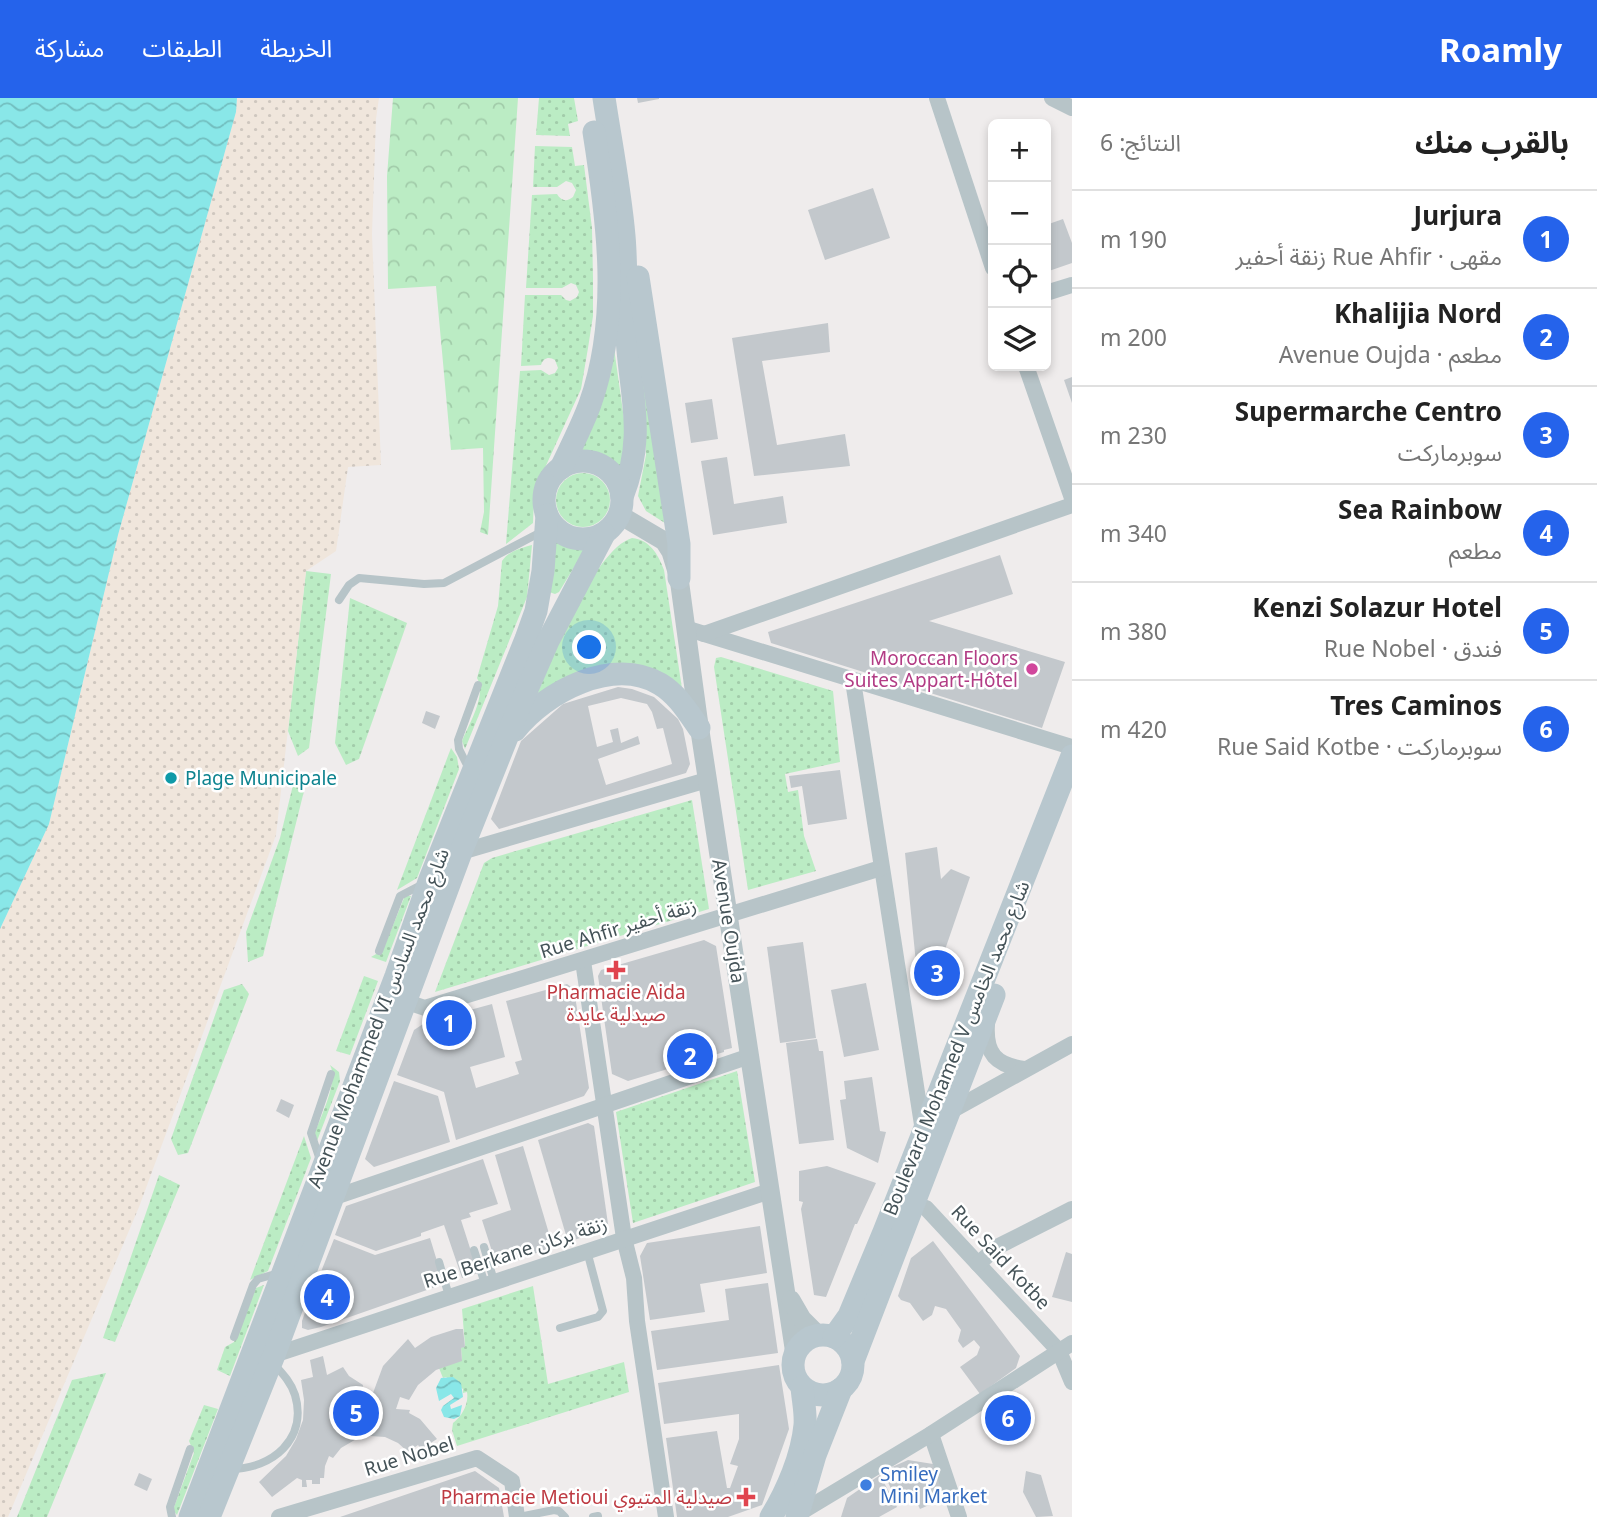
<!DOCTYPE html>
<html lang="ar">
<meta charset="utf-8">
<style>
body{margin:0;font-family:"Noto Sans","Noto Sans Arabic",sans-serif;background:#f2f2f2;color:#222;direction:rtl}
.controls{position:absolute;right:21px;top:21px;display:grid;overflow:hidden;border-radius:10px;box-shadow:0 4px 10px #0003}
.controls button{width:63px;height:63px;display:grid;place-items:center;padding:0;border:0;border-bottom:2px solid #e0e0e0;background:#fff;color:#222;font:35px sans-serif}
.you{position:absolute;left:590px;top:550px;width:24px;height:24px;margin:-18px;border:5px solid #fff;border-radius:50%;background:#1a73e8;box-shadow:0 0 0 10px #1a73e833}
.badge{display:grid;place-items:center;width:46px;height:46px;border-radius:50%;background:#2563eb;color:#fff;font-size:23px;font-weight:700}
.pin{position:absolute;translate:-50% -50%;border:4px solid #fff;box-shadow:0 2px 7px #0006}
.list{margin:0;padding:0;list-style:none}
h2{display:flex;justify-content:space-between;align-items:center;height:91px;margin:0;padding:0 28px;font-size:30px}
h2 small{font-size:23px;font-weight:400;color:#767676}
.list li{display:grid;grid-template-columns:46px 1fr auto;gap:21px;align-items:center;box-sizing:border-box;height:98px;padding:0 28px;border-top:2px solid #e0e0e0}
.list b{display:block;font-size:26px;white-space:nowrap}
.list p{margin:0;font-size:23px;white-space:nowrap;color:#767676}
.list em{font-size:23px;font-style:normal;color:#767676}
.icon{flex:none;width:38px;height:38px;fill:none;stroke:currentColor;stroke-width:2;stroke-linecap:round;stroke-linejoin:round}
.map{position:relative;flex:none;width:1072px;height:1419px;overflow:hidden;direction:ltr}
header{display:flex;align-items:center;gap:42px;box-sizing:border-box;height:98px;padding:0 35px;background:#2563eb;color:#fff}
header strong{font-size:33px}
nav{display:flex;gap:38px;margin-inline-start:auto;font-size:24px}
main{display:flex}
aside{flex:1;background:#fff}
.map>svg:first-child{display:block}
.grass{fill:url(#grass-dots)}
.sand{fill:url(#sand-dots)}
.park{fill:url(#park-crowns)}
.water{fill:url(#water-waves)}
.building{fill:#c3c8cc;fill-rule:evenodd}
.lines{fill:none;stroke-linecap:round;stroke-linejoin:round}
.service{stroke:#b7c4c8;stroke-width:8}
.minor{stroke:#b7c4c8;stroke-width:16}
.tertiary{stroke:#b7c4c8;stroke-width:19}
.secondary{stroke:#b8c7ce;stroke-width:23}
.hotel-dot{fill:#d1479c;stroke:#fff;stroke-width:2.5}
.culture-dot{fill:#0f9aa8;stroke:#fff;stroke-width:2.5}
.health-dot{fill:#e0444e;stroke:#fff;stroke-width:2.5}
.shop-dot{fill:#3f7fe0;stroke:#fff;stroke-width:2.5}
.labels{text-anchor:middle;dominant-baseline:central;stroke-width:5;stroke-linejoin:round;paint-order:stroke}
.hotel-label{font-size:19px;fill:#b23c85;stroke:#fff;text-anchor:end}
.culture-label{font-size:19px;fill:#0d838f;stroke:#fff;text-anchor:start}
.street-label{font-size:19px;fill:#455358;stroke:#fff}
.health-label{font-size:19px;fill:#be3a42;stroke:#fff}
.shop-label{font-size:19px;fill:#366cbe;stroke:#fff;text-anchor:start}
</style>
<header>
<strong>Roamly</strong>
<nav><a>الخريطة</a><a>الطبقات</a><a>مشاركة</a></nav>
</header>
<main>
<aside>
<h2>بالقرب منك<small>النتائج: 6</small></h2>
<ul class="list">
<li><span class="badge">1</span><div><b>Jurjura</b><p>مقهى · Rue Ahfir زنقة أحفير</p></div><em>190 m</em></li>
<li><span class="badge">2</span><div><b>Khalijia Nord</b><p>مطعم · Avenue Oujda</p></div><em>200 m</em></li>
<li><span class="badge">3</span><div><b>Supermarche Centro</b><p>سوبرماركت</p></div><em>230 m</em></li>
<li><span class="badge">4</span><div><b>Sea Rainbow</b><p>مطعم</p></div><em>340 m</em></li>
<li><span class="badge">5</span><div><b>Kenzi Solazur Hotel</b><p>فندق · Rue Nobel</p></div><em>380 m</em></li>
<li><span class="badge">6</span><div><b>Tres Caminos</b><p>سوبرماركت · Rue Said Kotbe</p></div><em>420 m</em></li>
</ul>
</aside>
<div class="map">
<svg width="1072" height="1419" viewBox="0 0 1072 1419">
<defs>
<pattern id="grass-dots" width="8" height="8" patternUnits="userSpaceOnUse" patternTransform="scale(1.75)"><rect width="8" height="8" fill="#bbecc4"/><path d="M2 2h.1M6 6h.1" fill="none" stroke="#a2ccaa" stroke-width="1.8" stroke-linecap="round"/></pattern>
<pattern id="sand-dots" width="8" height="8" patternUnits="userSpaceOnUse" patternTransform="scale(1.75)"><rect width="8" height="8" fill="#f0e6dc"/><path d="M2 2h.1M6 6h.1" fill="none" stroke="#cfc7bf" stroke-width="1.8" stroke-linecap="round"/></pattern>
<pattern id="park-crowns" width="20" height="18" patternUnits="userSpaceOnUse" patternTransform="scale(1.75)"><rect width="20" height="18" fill="#bbecc4"/><path d="M2 6a3 3 0 1 1 6 0M12 15a3 3 0 1 1 6 0" fill="none" stroke="#a2ccaa"/></pattern>
<pattern id="water-waves" width="16" height="10" patternUnits="userSpaceOnUse" patternTransform="scale(1.75)"><rect width="16" height="10" fill="#89e7e8"/><path d="M0 5q4-4 8 0t8 0" fill="none" stroke="#72bebf"/></pattern>
</defs>
<rect width="100%" height="100%" fill="#efecec"/>
<g class="grass">
<path d="M539 0H574L578 23 568 26 570 38 536 37Z"/>
<path d="M535 48 572 49 575 68 584 67 592 130 593 180V218L588 250 581 291 538 385 534 399 533 425 506 446 520 273 541 272 549 277 555 275 558 270 555 262C549 258 543 260 541 267L521 268 525 197H561L566 202 570 203 577 199 579 194 576 187 571 185 562 190H526L532 97 557 96C561 103 567 104 573 99L576 92 572 85 566 83 557 89H533Z"/>
<path d="M639 231 668 427 646 413 638 398 646 357Z"/>
<path d="M614 250 624 321 625 340 621 374 598 358 575 356Z"/>
<circle cx="583" cy="402" r="27"/>
<path d="M554 437 570 446 587 448 559 494 555 496 549 494Z"/>
<path d="M632 440C650 442 658 456 664 472L683 597 656 577 535 602C551 564 593 452 632 440Z"/>
<path d="M532 447 527 499 465 651 462 643C469 626 487 597 477 580L498 508 502 463C509 453 521 450 532 447Z"/>
<path d="M306 473 331 476 309 650 298 658 288 633Z"/>
<path d="M350 500 407 525 359 661 346 667 335 645Z"/>
<path d="M721 559 833 593 840 664 785 676 788 694 798 692 804 738 816 773 748 792 714 569 716 560Z"/>
<path d="M451 650 457 659 459 671 417 780 397 792Z"/>
<path d="M295 679 304 693 263 858 248 864 246 834 280 740Z"/>
<path d="M692 702 709 811 435 894 484 765 492 760Z"/>
<path d="M407 798H411L386 864 371 859 383 852 404 800Z"/>
<path d="M364 878 378 883 350 957 336 953Z"/>
<path d="M242 886 249 896 188 1055 178 1057 171 1041 224 892Z"/>
<path d="M330 967 339 974 340 983 317 1043 314 1037C320 1020 339 983 330 967Z"/>
<path d="M737 973 755 1084 633 1125 616 1014Z"/>
<path d="M304 1038 311 1060 268 1173 250 1182Z"/>
<path d="M159 1077 180 1087 115 1244 103 1240Z"/>
<path d="M264 1187 230 1278 217 1272 225 1249 234 1244 256 1190Z"/>
<path d="M533 1188 548 1286 624 1264 629 1294 457 1348 452 1332 453 1325C462 1318 469 1306 467 1294L463 1295V1291L446 1279 443 1280 439 1270 462 1262 461 1250 465 1248 462 1211Z"/>
<path d="M106 1275 47 1419H17L72 1282Z"/>
<path d="M204 1307 218 1311 177 1417 173 1412 194 1355 189 1343Z"/>
</g>
<path class="sand" d="M237 0H379L376 21 372 136 381 367 348 369 336 453 306 473 276 737 139 1109 8 1419H0V831L49 726 118 437 236 14Z"/>
<path class="park" d="M393 0H518L488 437 480 434 484 414 483 350 451 352 436 188 388 191 387 78Z"/>
<g class="water">
<path d="M0 0H237L236 14 118 437 49 726 0 831Z"/>
<path d="M453 1279 461 1285 463 1299 450 1307 451 1311 462 1307 460 1318 454 1321 444 1319 441 1312 443 1308 454 1300 451 1296 439 1303 436 1290 441 1280Z"/>
</g>
<g class="building">
<path d="M637 0H659V1L638 5Z"/>
<path d="M873 90 890 140 825 162 808 112Z"/>
<path d="M1063 121 1072 145V165L1046 174V127Z"/>
<path d="M828 225 830 254 762 263 777 347 845 336 850 368 754 378 732 240Z"/>
<path d="M1072 279V305L1064 282Z"/>
<path d="M712 301 718 341 691 345 685 305Z"/>
<path d="M727 359 734 406 783 398 787 425 713 437 701 363Z"/>
<path d="M1000 457 1013 496 929 523 1065 564 1042 630 771 545 768 534Z"/>
<path d="M618 589 632 591 654 599 678 621 683 631 690 666 686 675 499 731 491 721 521 643 563 606ZM621 600 647 606 652 614 657 631 663 630 672 666 606 687 598 661 640 646 638 638 621 645 618 630 610 632 613 644 597 649 588 608Z"/>
<path d="M426 613 440 618 435 631 422 625Z"/>
<path d="M840 672 847 721 808 727 802 688 791 690 789 678Z"/>
<path d="M937 749 941 781 951 771 970 779 937 875 933 881 927 883 921 881 917 875 905 755Z"/>
<path d="M704 842 716 848 732 950 724 952V954L628 983 612 976 598 878 601 872Z"/>
<path d="M803 844 816 940 780 945 767 849Z"/>
<path d="M866 885 879 952 844 959 831 892Z"/>
<path d="M567 886 574 891 589 990 584 998 456 1042 444 994 397 977 414 932 426 924 492 906 505 959 470 969 476 990 519 976 515 964 522 962 506 903Z"/>
<path d="M817 941 819 953H823L834 1042 799 1046 786 945Z"/>
<path d="M872 979 880 1033 886 1034 878 1065 847 1050 840 1002 846 1001 844 983Z"/>
<path d="M394 983 438 998 450 1044 374 1069 365 1061Z"/>
<path d="M281 1001 294 1007 289 1020 276 1013Z"/>
<path d="M588 1025 594 1028 608 1126 604 1132 568 1144 538 1042Z"/>
<path d="M523 1048 553 1149 497 1169 482 1122 511 1112 495 1057Z"/>
<path d="M483 1061 498 1106 469 1115 471 1119 461 1122 478 1175 462 1180 444 1127 421 1135V1138L376 1153 335 1137 346 1108Z"/>
<path d="M827 1068 876 1085 857 1126H855L826 1199 814 1197 801 1111 803 1104 799 1103V1073Z"/>
<path d="M760 1128 767 1175 700 1186 705 1214 650 1222 640 1158 647 1145Z"/>
<path d="M430 1140 444 1186 321 1229 308 1232 302 1230V1223L307 1209 334 1141 375 1157Z"/>
<path d="M933 1143 1020 1258 1016 1270 980 1296 960 1269 977 1257 980 1249 974 1242 963 1250 958 1243 961 1232 946 1211 935 1208 932 1217 923 1223 910 1205 901 1202 898 1198 911 1160Z"/>
<path d="M1066 1154 1072 1156V1204L1052 1199Z"/>
<path d="M768 1185 778 1255 657 1272 651 1233 729 1222 725 1191Z"/>
<path d="M456 1231H463L465 1249 461 1250 462 1263 436 1272 418 1287 409 1302 400 1299 396 1311 410 1312 409 1315 420 1321 437 1341 421 1351 418 1347 408 1354 398 1345 385 1339 370 1338 358 1340 341 1350 333 1360 329 1358 325 1368 324 1380H320V1386H312V1382H306L307 1389H302V1382L297 1380 272 1399 259 1384 286 1358 296 1341 303 1322 304 1302 301 1282 313 1279 310 1262 323 1258 327 1277 343 1269 349 1278 363 1287 362 1292 373 1295 383 1268 408 1241 415 1250 431 1239Z"/>
<path d="M779 1267 789 1331 762 1407 728 1419H677L666 1340 717 1333 727 1390H730L738 1368 730 1366 739 1341V1316L664 1326 658 1285Z"/>
<path d="M1014 1300 1028 1325 1001 1339 988 1315Z"/>
<path d="M908 1362 933 1366 947 1399 920 1411 912 1395 896 1402 883 1373Z"/>
<path d="M475 1373 499 1390 504 1419H340Z"/>
<path d="M1026 1373 1041 1377 1053 1418 1036 1419 1023 1394Z"/>
<path d="M139 1375 152 1381 147 1393 134 1387Z"/>
<path d="M880 1377 897 1409 879 1419H841L847 1400Z"/>
</g>
<g class="lines">
<g class="service">
<path d="M339 502 349 487 359 480 424 486 444 485 543 433"/>
<path d="M470 673 459 651 458 642 478 587"/>
<path d="M379 853 400 798 423 786"/>
<path d="M320 1062 311 1035 331 976"/>
<path d="M484 1149 494 1183"/>
<path d="M474 1152 485 1186"/>
<path d="M439 1164 449 1198"/>
<path d="M560 1230 598 1219 603 1213 587 1153"/>
<path d="M234 1239 253 1187 258 1181 279 1175"/>
<path d="M231 1371C272 1371 308 1341 295 1297 291 1284 282 1275 273 1265"/>
<path d="M172 1419 170 1409 190 1351"/>
<path d="M519 1419 554 1412 559 1413 565 1419"/>
<path d="M593 1419 598 1418"/>
</g>
<g class="minor">
<path d="M937 0 993 170"/>
<path d="M1052 0 1072 10"/>
<path d="M1046 195 1072 187"/>
<path d="M1026 268 1072 400"/>
<path d="M685 530 1072 649"/>
<path d="M704 536 1072 407"/>
<path d="M853 583 923 1033"/>
<path d="M461 754 707 682"/>
<path d="M583 863 624 1140 634 1180 637 1223 666 1419"/>
<path d="M407 904 425 910 881 770"/>
<path d="M987 926C985 956 996 967 1024 971"/>
<path d="M951 1013 1072 946"/>
<path d="M332 1100 750 958"/>
<path d="M914 1106 926 1110 1059 1253 1072 1284"/>
<path d="M978 1166 997 1149 1072 1111"/>
<path d="M274 1257 770 1093"/>
<path d="M931 1336 959 1419"/>
<path d="M798 1416 931 1336 1072 1245"/>
<path d="M279 1419 477 1360 512 1383 517 1419"/>
</g>
<g class="tertiary">
<path d="M620 417 664 443 671 454 679 480 698 620 795 1256"/>
<path d="M791 1202 802 1221 818 1237"/>
</g>
<g class="secondary">
<path d="M604 0C611 46 620 92 624 138 627 172 625 206 627 240 631 301 646 338 622 399"/>
<path d="M638 179 679 446V480"/>
<circle cx="583" cy="402" r="39"/>
<path d="M561 370C571 349 582 328 590 306 621 219 608 123 594 34"/>
<path d="M515 632C545 594 613 558 660 586 677 596 688 614 699 630"/>
<circle cx="823" cy="1267" r="30"/>
<path d="M834 1239 849 1218 884 1134 1072 658"/>
<path d="M853 1263 994 897"/>
<path d="M190 1419 396 878 430 781 526 541 536 513 543 473 547 417"/>
<path d="M209 1419 274 1257 461 754 515 619 548 543 604 436"/>
<path d="M771 1419C787 1393 802 1358 805 1327 806 1315 803 1302 802 1289"/>
<path d="M797 1419 815 1357 841 1291"/>
</g>
</g>
<circle class="hotel-dot" cx="1032" cy="571" r="7"/>
<circle class="culture-dot" cx="171" cy="680" r="7"/>
<g class="health-dot">
<path d="M612.5 861.5h7v7h7v7h-7v7h-7v-7h-7v-7h7z"/>
<path d="M742.5 1388.5h7v7h7v7h-7v7h-7v-7h-7v-7h7z"/>
</g>
<circle class="shop-dot" cx="866" cy="1387" r="7"/>
<g class="labels">
<g class="hotel-label">
<text x="1018" y="560">Moroccan Floors<tspan x="1018" dy="22">Suites Appart-Hôtel</tspan></text>
</g>
<g class="culture-label">
<text x="185" y="680">Plage Municipale</text>
</g>
<g class="street-label">
<text transform="translate(729 823) rotate(81)">Avenue Oujda</text>
<text transform="translate(618 830) rotate(-17)">Rue Ahfir زنقة أحفير</text>
<text transform="translate(378 920) rotate(-69)">Avenue Mohammed VI شارع محمد السادس</text>
<text transform="translate(956 950) rotate(-68)">Boulevard Mohamed V شارع محمد الخامس</text>
<text transform="translate(515 1154) rotate(-18)">Rue Berkane زنقة بركان</text>
<text transform="translate(1001 1159) rotate(47)">Rue Said Kotbe</text>
<text transform="translate(409 1358) rotate(-17)">Rue Nobel</text>
</g>
<g class="health-label">
<text x="616" y="894">Pharmacie Aida<tspan x="616" dy="22">صيدلية عايدة</tspan></text>
<text x="732" y="1399" text-anchor="end">Pharmacie Metioui صيدلية المتيوي</text>
</g>
<g class="shop-label">
<text x="880" y="1376">Smiley<tspan x="880" dy="22">Mini Market</tspan></text>
</g>
</g>
</svg>
<div class="controls">
<button>+</button>
<button>−</button>
<button><svg class="icon" aria-label="locate" viewBox="0 0 24 24"><circle cx="12" cy="12" r="6"/><path d="M12 2v4M12 18v4M2 12h4M18 12h4"/></svg></button>
<button><svg class="icon" aria-label="layers" viewBox="0 0 24 24"><path d="M12 4l9 5-9 5-9-5zM3 14l9 5 9-5"/></svg></button>
</div>
<div class="you"></div>
<div class="pin badge" style="left:449px;top:925px">1</div>
<div class="pin badge" style="left:690px;top:958px">2</div>
<div class="pin badge" style="left:937px;top:875px">3</div>
<div class="pin badge" style="left:327px;top:1199px">4</div>
<div class="pin badge" style="left:356px;top:1315px">5</div>
<div class="pin badge" style="left:1008px;top:1320px">6</div>
</div>
</main>
